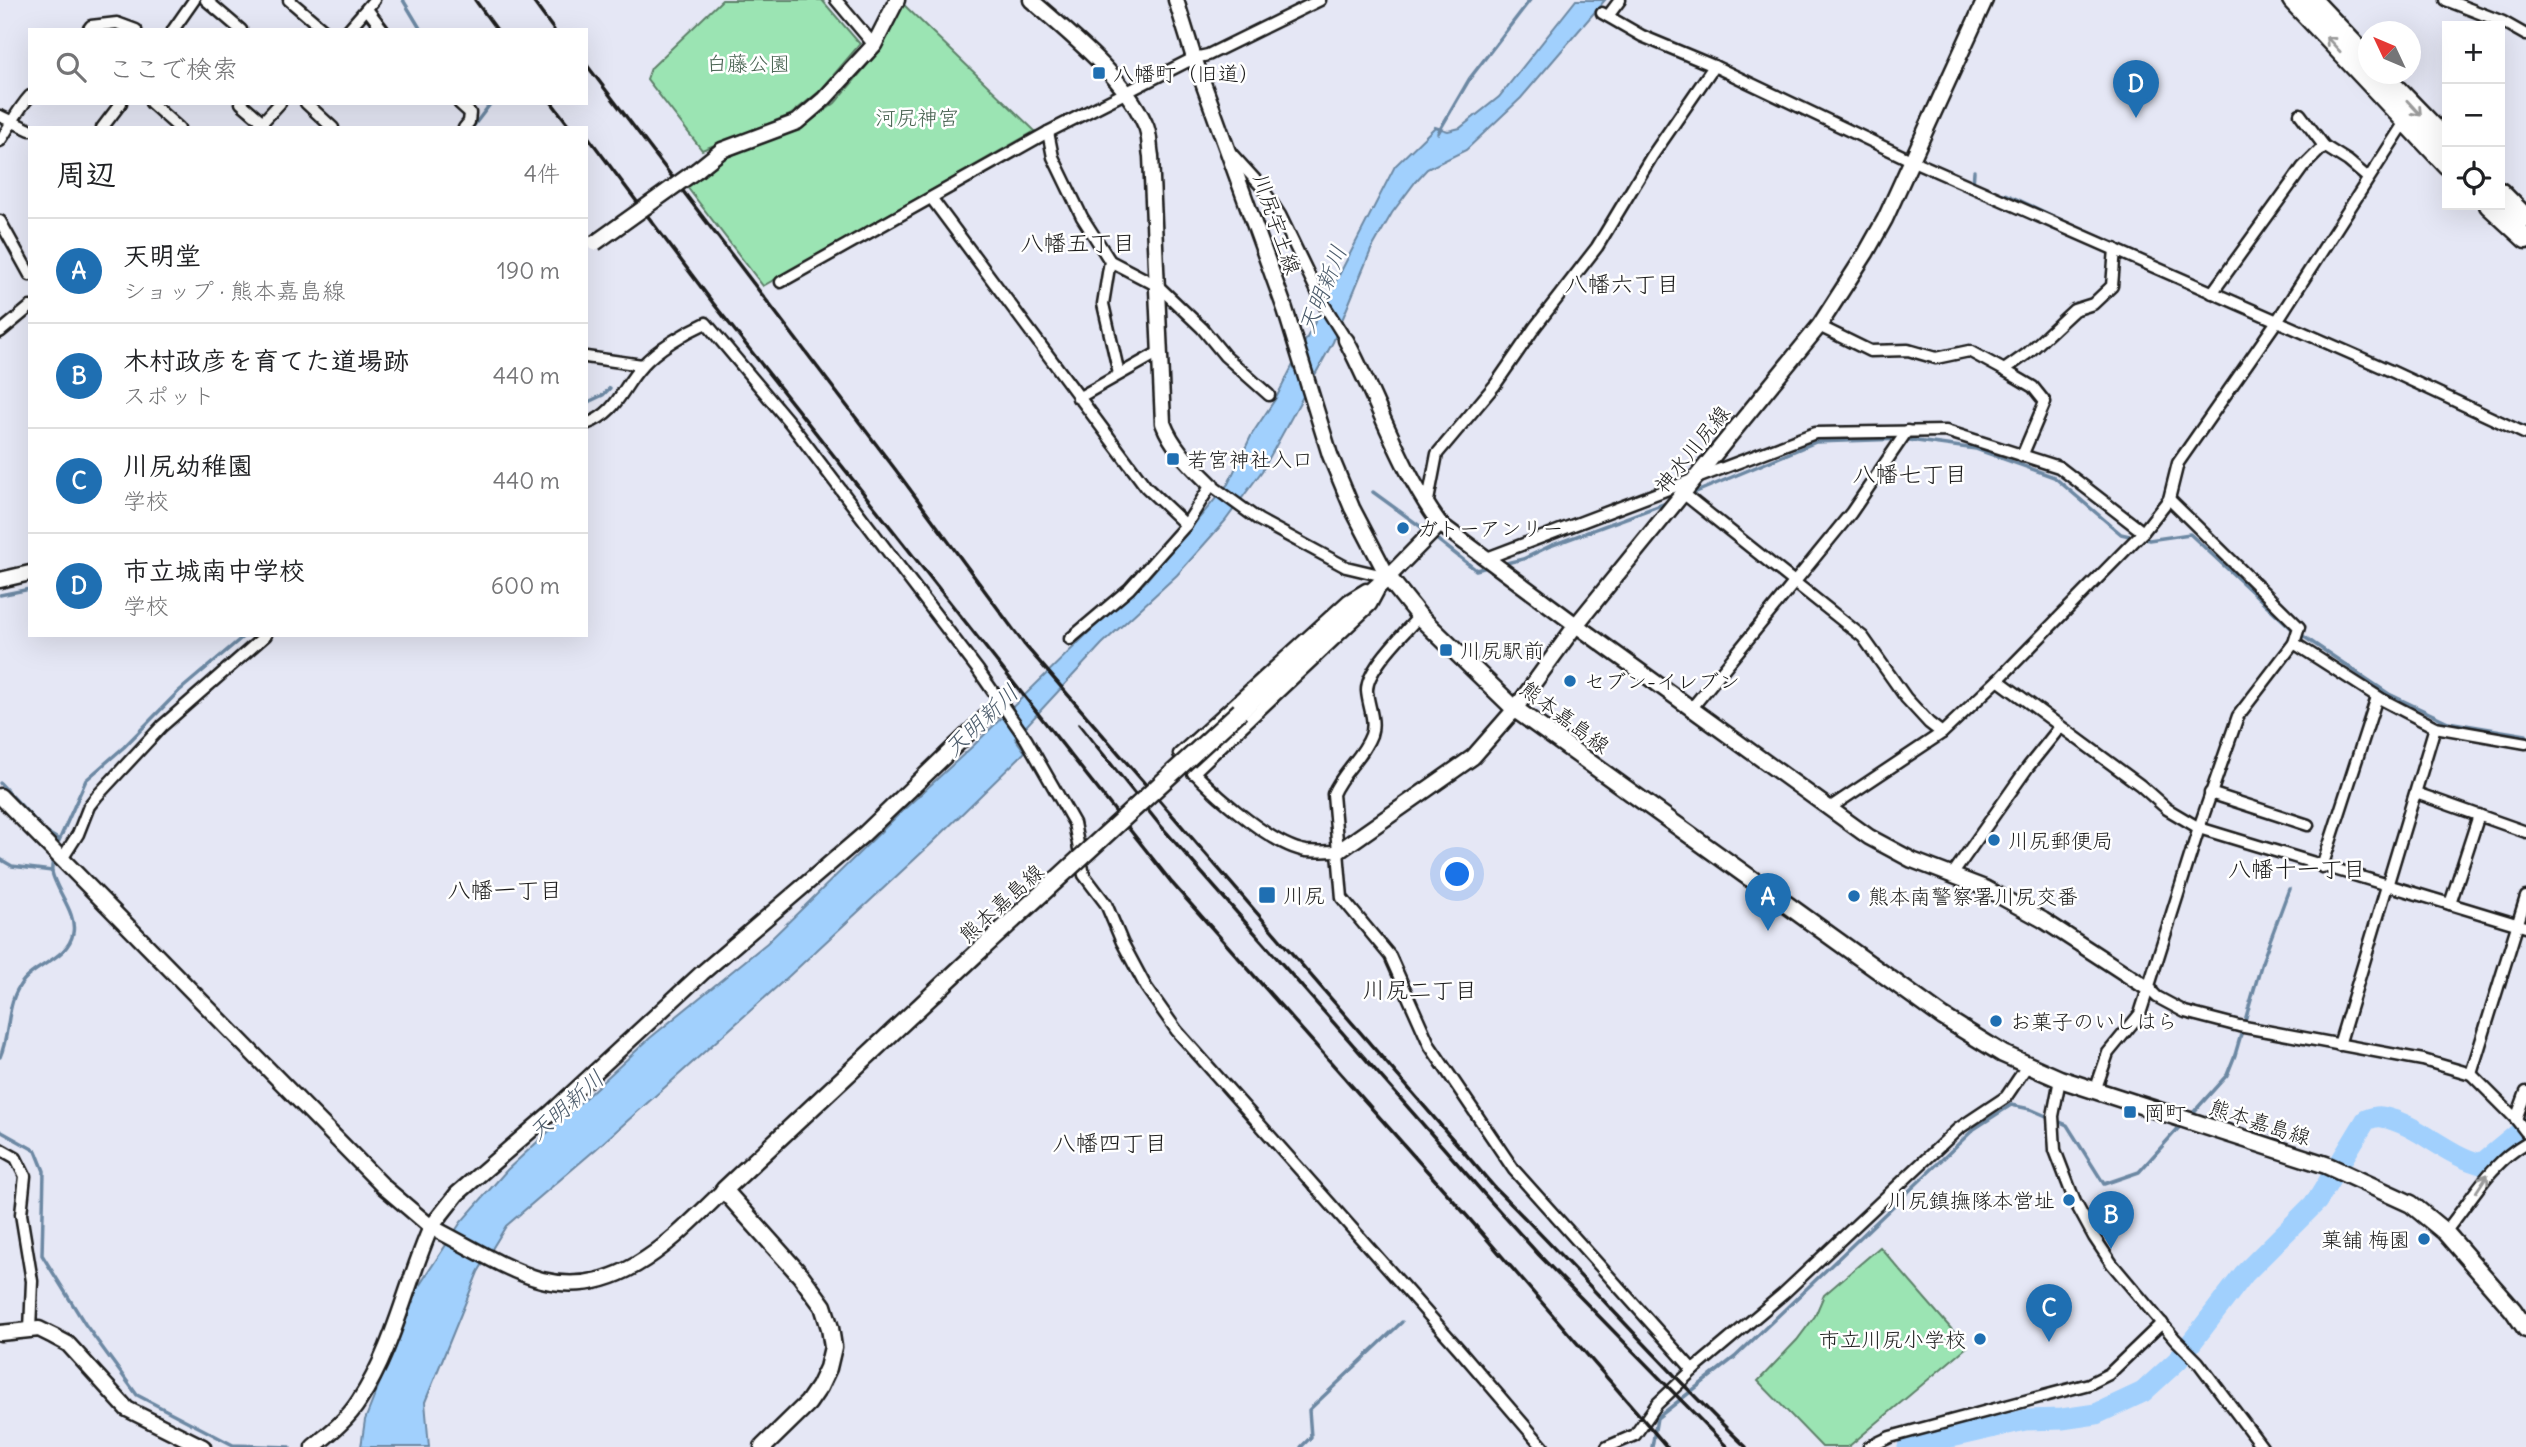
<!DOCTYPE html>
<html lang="ja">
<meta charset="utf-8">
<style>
body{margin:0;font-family:Delius,"Klee One",sans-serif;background:#f2f2f2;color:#202124}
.controls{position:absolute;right:21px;top:21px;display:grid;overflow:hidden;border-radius:0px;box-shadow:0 7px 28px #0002}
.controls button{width:63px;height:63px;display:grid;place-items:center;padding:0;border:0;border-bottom:2px solid #e0e0e0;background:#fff;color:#202124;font:35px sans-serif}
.compass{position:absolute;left:2358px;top:21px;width:63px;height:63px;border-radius:50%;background:#fff;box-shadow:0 7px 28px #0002;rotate:314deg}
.you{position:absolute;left:1458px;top:875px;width:24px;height:24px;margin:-18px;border:5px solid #fff;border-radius:50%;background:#1a73e8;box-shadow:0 0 0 10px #1a73e833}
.badge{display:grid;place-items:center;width:46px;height:46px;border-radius:50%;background:#1f6fb2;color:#fff;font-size:23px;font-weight:700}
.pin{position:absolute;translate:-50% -58px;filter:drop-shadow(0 2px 4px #0008)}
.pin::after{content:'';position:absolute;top:37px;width:24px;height:21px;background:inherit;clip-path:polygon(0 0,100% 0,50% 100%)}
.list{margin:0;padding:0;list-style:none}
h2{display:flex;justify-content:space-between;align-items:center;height:91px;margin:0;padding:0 28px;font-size:30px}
h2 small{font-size:23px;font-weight:400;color:#757577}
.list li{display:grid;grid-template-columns:46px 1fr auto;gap:21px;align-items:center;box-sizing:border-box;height:105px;padding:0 28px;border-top:2px solid #e0e0e0}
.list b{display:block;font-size:26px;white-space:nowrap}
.list p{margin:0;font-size:23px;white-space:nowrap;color:#757577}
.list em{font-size:23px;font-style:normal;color:#757577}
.icon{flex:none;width:38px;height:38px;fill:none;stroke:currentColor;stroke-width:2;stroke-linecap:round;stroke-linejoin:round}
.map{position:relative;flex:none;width:2526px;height:1447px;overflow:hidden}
.search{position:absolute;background:#fff;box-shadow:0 7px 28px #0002;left:28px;top:28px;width:560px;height:77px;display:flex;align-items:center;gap:18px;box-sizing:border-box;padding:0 24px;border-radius:0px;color:#757577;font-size:26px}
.panel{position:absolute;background:#fff;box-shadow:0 7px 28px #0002;left:28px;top:126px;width:560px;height:511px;border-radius:0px}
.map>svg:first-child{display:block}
.green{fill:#9be4b3;stroke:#5c8068;stroke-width:2}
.water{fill:#a1d0fd;stroke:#6c88a3;stroke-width:2}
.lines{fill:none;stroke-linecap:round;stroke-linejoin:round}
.stream{stroke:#6c88a3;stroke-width:3.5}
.river{stroke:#a1d0fd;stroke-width:21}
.street-casing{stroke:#1c1c1c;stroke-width:15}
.secondary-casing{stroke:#1c1c1c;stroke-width:19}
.primary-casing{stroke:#1c1c1c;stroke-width:21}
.highway-casing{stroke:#1c1c1c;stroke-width:23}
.street{stroke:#fff;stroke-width:10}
.secondary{stroke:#fff;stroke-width:14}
.primary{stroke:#fff;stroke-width:16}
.highway{stroke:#fff;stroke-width:18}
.rail{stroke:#1c1c1c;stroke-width:3.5}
.secondary-bridge-casing{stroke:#1c1c1c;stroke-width:19;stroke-linecap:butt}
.primary-bridge-casing{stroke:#1c1c1c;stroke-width:21;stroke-linecap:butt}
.secondary-bridge{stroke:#fff;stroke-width:14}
.primary-bridge{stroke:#fff;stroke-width:16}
.oneway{stroke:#999}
.poi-dot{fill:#1f6fb2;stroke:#fff;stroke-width:2.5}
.labels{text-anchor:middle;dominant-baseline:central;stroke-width:5;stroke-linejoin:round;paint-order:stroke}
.park-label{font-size:21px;fill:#486251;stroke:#fff}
.poi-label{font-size:21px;fill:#1c1c1c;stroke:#fff;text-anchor:start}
.street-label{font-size:21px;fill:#1c1c1c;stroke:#fff}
.neighbourhood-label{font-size:23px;fill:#1c1c1c;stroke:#fff}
.water-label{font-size:23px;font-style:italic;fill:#4b5b6b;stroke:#fff}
</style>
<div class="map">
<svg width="2526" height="1447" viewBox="0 0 2526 1447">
<rect width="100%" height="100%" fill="#e5e7f5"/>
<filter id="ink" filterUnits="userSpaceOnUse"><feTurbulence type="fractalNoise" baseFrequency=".0143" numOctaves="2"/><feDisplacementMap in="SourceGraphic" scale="14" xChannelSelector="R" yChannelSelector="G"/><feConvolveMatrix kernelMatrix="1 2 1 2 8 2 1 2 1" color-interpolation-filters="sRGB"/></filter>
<g filter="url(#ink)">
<g class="green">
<path d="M722 0H822L860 44 820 91 790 115 702 150 647 79 651 68Z"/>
<path d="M902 3 1035 131 763 286 687 187 724 158 800 129 835 103 881 49Z"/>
<path d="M1880 1247 1967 1347 1848 1447H1822L1758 1381 1797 1340 1815 1316 1824 1295Z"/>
</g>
<path class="water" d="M1576 0H1605L1521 98 1466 150 1427 169 1416 181 1392 213 1371 250 1333 342 1262 471 1225 521 1177 575 1102 644 1015 738 1025 752 930 845 789 976 596 1149 506 1226 478 1272 425 1402 429 1447H361L365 1420 417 1289 461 1222 507 1170 650 1038 767 943 899 814 974 745 1092 629 1144 583 1228 484 1252 434 1276 398 1395 166 1435 127 1448 131 1460 128 1499 97Z"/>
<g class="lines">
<g class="stream">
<path d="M403 0 421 30"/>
<path d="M472 128 491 103"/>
<path d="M1438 133 1470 78 1530 0"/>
<path d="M1973 186 1974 171"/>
<path d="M1994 192 2008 195 2089 233"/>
<path d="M586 403 603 395 610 388"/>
<path d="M2507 420 2526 427"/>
<path d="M1373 492 1428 532"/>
<path d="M1689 495 1816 442 1902 439 1976 449 2054 477 2121 534 2134 537"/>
<path d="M1434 537 1476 570 1491 566"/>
<path d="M2141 538 2149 540 2190 534 2291 628 2389 694 2448 722 2526 735"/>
<path d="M1502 564 1523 559 1550 546 1669 502"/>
<path d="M0 595 30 589"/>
<path d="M0 783 46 832 58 839"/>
<path d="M57 845 86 780 124 747 179 691 245 635"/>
<path d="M0 859 12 866 52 871"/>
<path d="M0 1057C11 1033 5 1001 24 980 38 964 69 957 73 933 77 913 56 891 52 872 51 867 53 861 54 856"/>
<path d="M2191 1115 2227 1075 2235 1055 2262 962 2289 889"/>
<path d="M0 1131 36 1151 44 1171 42 1255 85 1324 137 1395 233 1445 290 1447"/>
<path d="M1301 1447 1311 1437 1309 1410 1402 1322"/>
<path d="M1652 1447 1657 1418 1735 1357 1974 1129 2011 1105 2030 1109 2067 1125 2104 1184 2139 1172 2183 1123"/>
</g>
<path class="river" d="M1908 1447 2025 1420 2062 1419 2096 1414 2143 1392 2178 1360 2244 1274 2317 1201 2366 1120C2371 1118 2376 1116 2382 1117 2418 1124 2445 1155 2481 1164L2526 1127"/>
<defs>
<g id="street">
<path d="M206 0 241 30"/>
<path d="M289 0 324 30"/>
<path d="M836 0 874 45"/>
<path d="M2446 0 2503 22 2526 35"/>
<path d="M367 9 383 30"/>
<path d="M1602 13 1642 36 1714 66 1913 161 2391 371 2526 434"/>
<path d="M1608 16 1620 0"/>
<path d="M88 30 91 26 117 23 136 30"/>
<path d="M173 30 194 0"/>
<path d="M348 30 374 0"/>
<path d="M151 103 179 128"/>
<path d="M241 103 263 122"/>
<path d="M306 103 333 128"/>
<path d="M459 103 470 113 469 122 464 128"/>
<path d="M2300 114 2324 146 2348 161 2368 178"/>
<path d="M0 116 30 130"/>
<path d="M102 128 121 103"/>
<path d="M257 128 280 103"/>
<path d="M1048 132 1053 157 1082 217 1110 261 1158 286 1202 328 1225 356 1269 395"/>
<path d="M0 141C11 125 17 110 30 96"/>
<path d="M1231 153 1261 186 1280 215 1321 300 1346 340"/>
<path d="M932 199 1146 487 1186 525"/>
<path d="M0 221 30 275"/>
<path d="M1110 261 1103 304 1119 374"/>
<path d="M781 282 1048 132 1194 58 1208 55 1320 0"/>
<path d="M2212 293 2303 167 2324 146"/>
<path d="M1819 326 1870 351 1908 350 1936 358 1969 351 2004 370 2028 353 2074 310 2093 304 2112 286 2115 249"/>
<path d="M0 332 30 307"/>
<path d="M586 357 642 365"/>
<path d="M2004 370 2033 387 2045 402 2022 456"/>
<path d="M1078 398 1161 351"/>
<path d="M586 424C618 413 622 387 642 366 657 349 686 332 706 323L790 423 978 670 1026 739 1074 823 1084 875 1106 904 1122 942 1146 987 1177 1031 1459 1349 1543 1447"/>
<path d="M1684 494 1863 637 1906 698 1929 723 1942 733"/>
<path d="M1427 506 1437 454 1495 385 1535 327 1597 247 1652 156 1714 66"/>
<path d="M1487 558 1815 433 1946 431 2059 467 2143 532"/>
<path d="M1419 616C1405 633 1366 669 1367 691 1368 706 1376 720 1371 735 1363 757 1342 772 1333 794L1342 898 1390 956 1430 1046 1514 1170 1693 1370"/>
<path d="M1070 639 1129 589 1186 525 1211 485 1259 520 1346 567 1388 577"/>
<path d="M2294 643 2383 700 2435 727 2526 743"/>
<path d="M1998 680 2140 785 2167 809 2199 828 2526 927"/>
<path d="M1691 709 1851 513 1907 431"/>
<path d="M1193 773 1371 605 1378 592"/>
<path d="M2210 793 2308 825"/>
<path d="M2416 793 2526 832"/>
<path d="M1828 809 1942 733 1998 680 2143 532 2169 499 2178 463 2277 321 2405 122"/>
<path d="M1339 851C1328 851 1317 852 1306 851 1269 845 1201 784 1179 754L1348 600 1366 589"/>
<path d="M62 859 78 834 89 806 97 796 162 726 266 635"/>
<path d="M2322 867 2377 697"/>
<path d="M1952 875 2028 767 2060 727"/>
<path d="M2450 904 2479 815"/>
<path d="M2149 989 2157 997 2185 1012 2239 1026 2423 1060 2471 1074 2516 1119 2526 1132"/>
<path d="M2339 1045 2435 727"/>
<path d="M2471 1074 2526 897"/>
<path d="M2060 1079 2053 1116 2055 1150 2075 1202 2094 1237 2112 1264 2175 1339 2198 1362 2262 1447"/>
<path d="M2095 1091 2108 1053 2140 1014 2199 828 2238 716 2294 643 2299 627 2169 499"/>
<path d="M2516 1119 2526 1092"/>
<path d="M0 1149 16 1158 25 1176 21 1214 32 1281 30 1330"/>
<path d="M2445 1232C2472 1200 2489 1164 2526 1143"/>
<path d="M1607 1447 1635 1435 1657 1404 1693 1370 1783 1294 1958 1129 2006 1097 2027 1066"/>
<path d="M1869 1447 1890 1437 2089 1384 2109 1374 2162 1323"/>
</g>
<g id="secondary">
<path d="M1031 0C1070 34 1124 77 1145 124 1150 133 1149 146 1151 156L1163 423C1173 449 1192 466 1211 485"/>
<path d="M1176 0 1194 58 1285 309 1330 455 1352 508 1388 577 1440 524"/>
<path d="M697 170 722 150 797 122 824 99 874 45 897 0"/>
<path d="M1346 340C1378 400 1399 468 1440 524L1576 625 1869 837 1912 860 1985 888 2043 920 2149 989"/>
<path d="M0 580 30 573"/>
<path d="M0 796 384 1187 431 1227 457 1194 552 1112 702 973 863 835 1001 702"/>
<path d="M1339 851 1473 757 1515 709 1576 625 1819 326 1866 253 1885 219 1985 0"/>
<path d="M0 1333 39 1329 53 1336 68 1344 127 1409 203 1447"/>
<path d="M313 1447C329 1434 348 1419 359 1401 394 1348 406 1284 431 1227 464 1243 507 1271 542 1280 620 1299 673 1239 724 1190"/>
</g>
<g id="primary">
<path d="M1240 711 1388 577 1419 616 1515 709 1943 1017 2003 1054 2060 1079 2326 1165 2411 1204 2445 1232 2513 1310 2526 1329"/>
<path d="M763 1447 808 1403 819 1387 828 1368 833 1347 830 1328 823 1306 801 1276 724 1190 978 952"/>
</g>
<g id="highway">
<path d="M2292 0 2447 165"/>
<path d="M2312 0 2368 59"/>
<path d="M2382 74 2447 141"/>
<path d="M2500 192 2526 218"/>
<path d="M2489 205 2526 239"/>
</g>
</defs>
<use href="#street" class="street-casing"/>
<use href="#secondary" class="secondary-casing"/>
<use href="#primary" class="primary-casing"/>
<use href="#highway" class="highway-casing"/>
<use href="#street" class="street"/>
<use href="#secondary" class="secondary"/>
<use href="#primary" class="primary"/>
<use href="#highway" class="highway"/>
<g class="rail">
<path d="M475 0 497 30"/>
<path d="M532 0 554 30"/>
<path d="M586 64 895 469 1024 644 1495 1188C1581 1273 1659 1364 1746 1447"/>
<path d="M552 103 571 128"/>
<path d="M586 134 713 303 1172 883 1467 1216 1667 1447"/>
<path d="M1079 724 1159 824 1485 1195 1539 1255 1727 1447"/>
</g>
<defs>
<path id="secondary-bridge" d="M595 243 697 170"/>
<path id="primary-bridge" d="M978 952 1240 711"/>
</defs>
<use href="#secondary-bridge" class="secondary-bridge-casing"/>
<use href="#primary-bridge" class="primary-bridge-casing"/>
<use href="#secondary-bridge" class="secondary-bridge"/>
<use href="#primary-bridge" class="primary-bridge"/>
</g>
<defs><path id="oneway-shaft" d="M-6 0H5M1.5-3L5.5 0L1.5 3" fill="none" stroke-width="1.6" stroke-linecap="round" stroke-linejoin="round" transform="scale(1.75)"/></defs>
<g class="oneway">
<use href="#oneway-shaft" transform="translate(2333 44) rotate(-133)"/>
<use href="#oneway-shaft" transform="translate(2414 108) rotate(47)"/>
<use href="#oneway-shaft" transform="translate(2482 1183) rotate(-57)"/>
</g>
</g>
<g class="poi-dot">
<rect x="1092" y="66" width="14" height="14" rx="3.5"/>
<rect x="1166" y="452" width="14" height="14" rx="3.5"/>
<circle cx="1403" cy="528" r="7"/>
<rect x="1439" y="643" width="14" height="14" rx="3.5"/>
<circle cx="1570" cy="681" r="7"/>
<circle cx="1994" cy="840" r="7"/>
<rect x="1258" y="886" width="18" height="18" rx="3.5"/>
<circle cx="1854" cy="896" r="7"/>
<circle cx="1996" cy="1021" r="7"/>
<rect x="2123" y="1105" width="14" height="14" rx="3.5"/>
<circle cx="2069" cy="1200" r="7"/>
<circle cx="2424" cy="1239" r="7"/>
<circle cx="1980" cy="1339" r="7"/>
</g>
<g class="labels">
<g class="park-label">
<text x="748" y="63">白藤公園</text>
<text x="917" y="117">河尻神宮</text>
</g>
<g class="poi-label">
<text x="1113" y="73">八幡町（旧道）</text>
<text x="1187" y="459">若宮神社入口</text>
<text x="1417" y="528">ガトーアンリー</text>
<text x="1460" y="650">川尻駅前</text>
<text x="1584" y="681">セブン-イレブン</text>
<text x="2008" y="840">川尻郵便局</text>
<text x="1283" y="895">川尻</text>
<text x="1868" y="896">熊本南警察署川尻交番</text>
<text x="2010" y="1021">お菓子のいしはら</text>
<text x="2144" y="1112">岡町</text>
<text x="2055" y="1200" text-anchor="end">川尻鎮撫隊本営址</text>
<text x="2410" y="1239" text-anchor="end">菓舗 梅園</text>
<text x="1966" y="1339" text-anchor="end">市立川尻小学校</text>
</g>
<g class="street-label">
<text transform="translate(1277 224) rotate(71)">川尻宇土線</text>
<text transform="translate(1692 449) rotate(-51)">神水川尻線</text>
<text transform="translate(1565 717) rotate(37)">熊本嘉島線</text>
<text transform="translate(1001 903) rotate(-42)">熊本嘉島線</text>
<text transform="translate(2260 1122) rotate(18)">熊本嘉島線</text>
</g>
<g class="neighbourhood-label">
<text x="1078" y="242">八幡五丁目</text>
<text x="1622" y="283">八幡六丁目</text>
<text x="1910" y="473">八幡七丁目</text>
<text x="2297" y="868">八幡十一丁目</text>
<text x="505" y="889">八幡一丁目</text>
<text x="1420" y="989">川尻二丁目</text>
<text x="1110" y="1142">八幡四丁目</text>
</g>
<g class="water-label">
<text transform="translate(1322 289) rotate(-68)">天明新川</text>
<text transform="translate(981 720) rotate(-44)">天明新川</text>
<text transform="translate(566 1105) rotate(-42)">天明新川</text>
</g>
</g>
</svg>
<div class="controls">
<button>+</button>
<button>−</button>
<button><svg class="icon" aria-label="locate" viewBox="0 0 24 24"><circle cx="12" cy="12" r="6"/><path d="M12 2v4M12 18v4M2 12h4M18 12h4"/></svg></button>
</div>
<svg class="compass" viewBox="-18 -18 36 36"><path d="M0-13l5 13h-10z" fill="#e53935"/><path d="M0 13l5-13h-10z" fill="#757577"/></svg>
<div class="you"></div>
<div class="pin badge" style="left:1768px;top:931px">A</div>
<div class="pin badge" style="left:2111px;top:1249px">B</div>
<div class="pin badge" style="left:2049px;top:1342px">C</div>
<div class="pin badge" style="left:2136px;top:118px">D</div>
<div class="search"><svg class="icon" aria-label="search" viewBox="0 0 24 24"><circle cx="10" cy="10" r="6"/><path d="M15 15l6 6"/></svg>ここで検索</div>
<section class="panel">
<h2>周辺<small>4件</small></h2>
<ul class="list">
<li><span class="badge">A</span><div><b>天明堂</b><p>ショップ · 熊本嘉島線</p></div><em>190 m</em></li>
<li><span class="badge">B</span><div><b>木村政彦を育てた道場跡</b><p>スポット</p></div><em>440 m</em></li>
<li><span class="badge">C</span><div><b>川尻幼稚園</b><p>学校</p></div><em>440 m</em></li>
<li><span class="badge">D</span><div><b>市立城南中学校</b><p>学校</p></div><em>600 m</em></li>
</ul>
</section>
</div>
